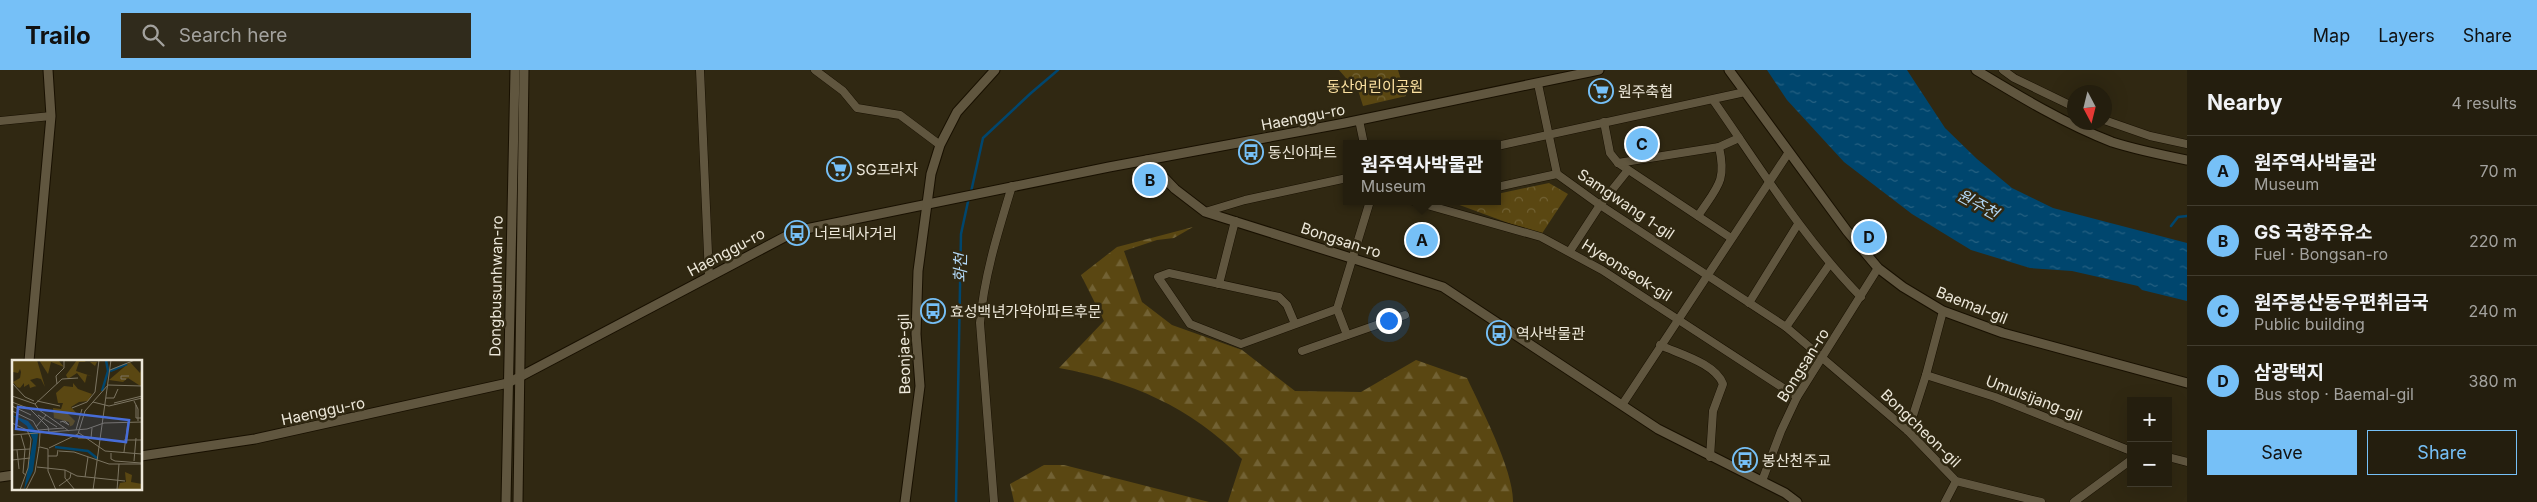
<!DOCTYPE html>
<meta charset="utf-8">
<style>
body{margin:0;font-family:Inter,"Noto Sans KR",sans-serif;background:#302b1c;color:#f1f3f6}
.controls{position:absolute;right:15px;bottom:15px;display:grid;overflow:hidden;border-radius:0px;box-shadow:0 5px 20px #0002}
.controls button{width:45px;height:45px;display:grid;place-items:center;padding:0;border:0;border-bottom:1px solid #413c2e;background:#241e0e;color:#f1f3f6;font:25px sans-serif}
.compass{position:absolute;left:2067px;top:15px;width:45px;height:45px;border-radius:50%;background:#241e0e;box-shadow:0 5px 20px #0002;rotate:173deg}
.you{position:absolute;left:1388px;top:250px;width:18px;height:18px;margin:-12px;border:4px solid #fff;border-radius:50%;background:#1a73e8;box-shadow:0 0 0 8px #1a73e833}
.badge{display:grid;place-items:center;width:32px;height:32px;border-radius:50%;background:#76c0f7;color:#111;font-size:16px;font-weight:700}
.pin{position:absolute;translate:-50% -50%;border:2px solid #fff;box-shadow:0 1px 5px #0006}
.popup{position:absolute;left:1343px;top:70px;width:158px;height:65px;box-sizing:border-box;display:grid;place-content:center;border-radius:0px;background:#241e0e;filter:drop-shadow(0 1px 4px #0005);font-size:16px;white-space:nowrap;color:#a3a29e}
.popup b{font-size:19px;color:#f1f3f6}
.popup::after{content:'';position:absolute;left:50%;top:100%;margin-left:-10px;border:10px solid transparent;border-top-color:#241e0e}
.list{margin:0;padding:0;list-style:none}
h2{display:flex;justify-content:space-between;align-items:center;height:65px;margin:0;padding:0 20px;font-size:21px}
h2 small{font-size:16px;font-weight:400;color:#a3a29e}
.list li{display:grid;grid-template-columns:32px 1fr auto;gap:15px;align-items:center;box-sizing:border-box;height:70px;padding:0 20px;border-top:1px solid #413c2e}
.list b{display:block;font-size:19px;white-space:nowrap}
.list p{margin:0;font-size:16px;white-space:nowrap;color:#a3a29e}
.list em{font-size:16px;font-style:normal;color:#a3a29e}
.actions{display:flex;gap:10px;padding:15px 20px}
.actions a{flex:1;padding:11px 0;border:1px solid #76c0f7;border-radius:0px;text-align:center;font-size:18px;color:#76c0f7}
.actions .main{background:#76c0f7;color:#111}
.icon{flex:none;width:28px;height:28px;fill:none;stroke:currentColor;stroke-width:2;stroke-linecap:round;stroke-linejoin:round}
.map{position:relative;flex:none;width:2187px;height:432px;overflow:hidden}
header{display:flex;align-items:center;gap:30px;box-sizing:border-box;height:70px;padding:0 25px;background:#76c0f7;color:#111}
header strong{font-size:24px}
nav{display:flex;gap:28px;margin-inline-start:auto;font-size:18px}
.search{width:350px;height:45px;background:#302b1c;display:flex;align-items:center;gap:12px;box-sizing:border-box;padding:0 18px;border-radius:0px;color:#a3a29e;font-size:19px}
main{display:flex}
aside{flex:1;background:#241e0e}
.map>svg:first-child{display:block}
.forest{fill:url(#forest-firs)}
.park{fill:url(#park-crowns)}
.water{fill:url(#water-ripples)}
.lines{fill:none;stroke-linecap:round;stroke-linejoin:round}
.stream{stroke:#00466e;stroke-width:2.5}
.minor-casing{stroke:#181000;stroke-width:9}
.tertiary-casing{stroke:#181000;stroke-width:11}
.minor{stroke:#60563f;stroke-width:8}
.tertiary{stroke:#60563f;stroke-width:9}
.labels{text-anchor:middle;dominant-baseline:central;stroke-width:5;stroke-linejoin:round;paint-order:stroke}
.park-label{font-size:15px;fill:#fce1a1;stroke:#302812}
.poi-label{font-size:15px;fill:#ede8da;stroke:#302812;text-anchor:start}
.street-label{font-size:15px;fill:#ede8da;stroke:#302812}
.water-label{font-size:16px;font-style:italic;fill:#b3d8f6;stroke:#302812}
.inset-river{fill:none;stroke:#00466e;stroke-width:2.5}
.inset-road{fill:none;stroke:#7c7562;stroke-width:1}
.view{fill:#476dd8;fill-opacity:0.15;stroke:#476dd8;stroke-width:2.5}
.inset-edge{fill:none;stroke:#ede8da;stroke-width:2.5}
</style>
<header>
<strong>Trailo</strong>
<div class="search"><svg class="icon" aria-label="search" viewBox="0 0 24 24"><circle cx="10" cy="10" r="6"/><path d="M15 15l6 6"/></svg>Search here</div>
<nav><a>Map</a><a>Layers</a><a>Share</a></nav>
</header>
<main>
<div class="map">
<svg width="2187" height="432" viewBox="0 0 2187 432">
<defs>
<pattern id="forest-firs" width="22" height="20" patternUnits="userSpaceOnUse" patternTransform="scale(1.25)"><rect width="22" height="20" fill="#5a4712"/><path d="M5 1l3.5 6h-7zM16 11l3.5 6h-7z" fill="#726234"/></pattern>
<pattern id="park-crowns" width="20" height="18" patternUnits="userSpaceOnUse" patternTransform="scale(1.25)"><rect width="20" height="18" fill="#5a4712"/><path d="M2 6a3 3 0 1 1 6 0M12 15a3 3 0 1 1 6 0" fill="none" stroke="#726234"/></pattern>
<pattern id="water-ripples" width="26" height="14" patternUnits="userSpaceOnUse" patternTransform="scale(1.25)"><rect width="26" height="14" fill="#00466e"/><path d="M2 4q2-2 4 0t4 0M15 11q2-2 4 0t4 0" fill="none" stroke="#266182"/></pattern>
</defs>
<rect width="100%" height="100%" fill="#302812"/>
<g class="forest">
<path d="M1193 157 1174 168 1157 170 1124 181 1142 232 1172 255 1242 280 1295 321 1361 322 1416 290 1467 308C1481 338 1514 401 1513 432H1228L1242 389C1191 337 1130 311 1059 298L1104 251 1081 205 1117 177Z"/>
<path d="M1044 395H1064L1209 432H1014L1010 414Z"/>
</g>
<g class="park">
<path d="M1339 0H1398L1406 26 1363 36 1359 23Z"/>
<path d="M1549 113 1568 124 1541 165 1454 133 1497 131V124Z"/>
</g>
<path class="water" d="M1767 0H1907L1945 58 1977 89 2012 118 2053 138 2187 173V231L2142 220 2138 216 2072 201 2030 198 1971 180 1912 144 1844 92 1787 30Z"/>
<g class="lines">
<g class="stream">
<path d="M971 122 983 68 1031 23 1058 0"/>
<path d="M2171 156 2178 147 2187 146"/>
<path d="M956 432 961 164 969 127"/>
</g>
<defs>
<g id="minor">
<path d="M700 0 709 206"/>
<path d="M815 0 843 21 857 38 900 45 940 75"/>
<path d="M2003 0 2014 8 2074 37"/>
<path d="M1538 14 1557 104 1600 135 1786 257 1908 361 1956 411 2041 432"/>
<path d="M1713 30C1760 97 1803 168 1861 227"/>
<path d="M1359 50 1364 74"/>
<path d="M2104 50 2150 66 2187 74"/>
<path d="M0 51 51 46"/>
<path d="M1604 52 1610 83 1618 93 1731 168"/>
<path d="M1497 76 1745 22"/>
<path d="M1618 93 1719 77 1739 68"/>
<path d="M1497 117 1557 104"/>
<path d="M1413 131 1541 167 1602 200 1797 327"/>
<path d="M1205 142 1245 130 1347 108"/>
<path d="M1698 146C1717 117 1727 112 1719 77"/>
<path d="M1570 181 1600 135 1628 100"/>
<path d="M1219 214 1235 151"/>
<path d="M1749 233 1798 154"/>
<path d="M1295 254 1287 235 1279 227 1169 203 1158 207 1190 254 1241 274 1337 239"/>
<path d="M1786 257 1829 195"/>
<path d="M1347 265 1337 239 1370 131"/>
<path d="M1660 275C1679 284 1715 293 1723 314L1713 341 1710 387"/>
<path d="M1302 281 1405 245"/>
<path d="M1926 305 1995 327 2131 381"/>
<path d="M1622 335 1789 82"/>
<path d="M1908 361 1926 305 1943 241"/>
<path d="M2168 387 2187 392"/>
<path d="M1762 411 1781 361 1797 327 1878 198"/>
<path d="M994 432 980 253C984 206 998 162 1012 116"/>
<path d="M1945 432 1956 411"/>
<path d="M2074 432 2131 390"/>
</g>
<g id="tertiary">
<path d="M1729 0 1847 161 1878 198 1903 217 1943 241 2003 263 2187 313"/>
<path d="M1976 0C2019 26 2065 54 2112 72 2137 80 2162 85 2187 90"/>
<path d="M1147 90 1175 119 1205 142 1443 217 1658 359 1785 423 1797 432"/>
<path d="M29 291 51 46 48 0"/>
<path d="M141 386 255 369 508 313 796 161 1109 97 1345 53 1599 0"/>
<path d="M0 407 14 405"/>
<path d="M506 432 515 0"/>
<path d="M518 432 524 0"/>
<path d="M905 432 920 316 916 264 918 201 931 104 940 75 957 42 995 0"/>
</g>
</defs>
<use href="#minor" class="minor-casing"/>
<use href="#tertiary" class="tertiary-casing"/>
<use href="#minor" class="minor"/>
<use href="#tertiary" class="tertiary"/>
</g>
<defs>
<symbol id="supermarket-ring" viewBox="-11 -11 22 22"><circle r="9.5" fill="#302812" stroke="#76c0f7" stroke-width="1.5"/><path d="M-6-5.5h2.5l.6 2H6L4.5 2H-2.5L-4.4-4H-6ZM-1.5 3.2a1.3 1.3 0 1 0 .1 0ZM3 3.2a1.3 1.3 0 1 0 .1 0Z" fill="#76c0f7"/></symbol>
<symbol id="bus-ring" viewBox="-11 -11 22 22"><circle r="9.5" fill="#302812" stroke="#76c0f7" stroke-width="1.5"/><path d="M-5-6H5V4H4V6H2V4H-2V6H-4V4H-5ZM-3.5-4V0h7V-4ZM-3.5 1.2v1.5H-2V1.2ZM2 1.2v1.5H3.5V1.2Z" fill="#76c0f7"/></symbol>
</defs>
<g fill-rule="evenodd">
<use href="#supermarket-ring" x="1587" y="7" width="28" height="28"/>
<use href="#bus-ring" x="1237" y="68" width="28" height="28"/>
<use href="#supermarket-ring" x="825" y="85" width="28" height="28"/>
<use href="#bus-ring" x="783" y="149" width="28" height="28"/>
<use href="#bus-ring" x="919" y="227" width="28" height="28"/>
<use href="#bus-ring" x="1485" y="249" width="28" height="28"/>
<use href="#bus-ring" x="1731" y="376" width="28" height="28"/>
</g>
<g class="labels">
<g class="park-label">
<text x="1375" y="16">동산어린이공원</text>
</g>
<g class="poi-label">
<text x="1618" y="21">원주축협</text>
<text x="1268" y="82">동신아파트</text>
<text x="856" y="99">SG프라자</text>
<text x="814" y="163">너르네사거리</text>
<text x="950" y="241">효성백년가약아파트후문</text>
<text x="1516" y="263">역사박물관</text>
<text x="1762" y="390">봉산천주교</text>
</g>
<g class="street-label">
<text transform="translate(1303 47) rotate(-11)">Haenggu-ro</text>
<text transform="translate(1626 134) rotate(34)">Samgwang 1-gil</text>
<text transform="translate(1341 170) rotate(18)">Bongsan-ro</text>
<text transform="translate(726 182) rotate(-28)">Haenggu-ro</text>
<text transform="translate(1627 200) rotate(32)">Hyeonseok-gil</text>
<text transform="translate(496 216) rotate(-89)">Dongbusunhwan-ro</text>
<text transform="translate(1972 235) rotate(22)">Baemal-gil</text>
<text transform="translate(904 284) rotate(-91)">Beonjae-gil</text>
<text transform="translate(1803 295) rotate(-58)">Bongsan-ro</text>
<text transform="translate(2034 328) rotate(21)">Umulsijang-gil</text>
<text transform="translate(323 341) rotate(-12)">Haenggu-ro</text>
<text transform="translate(1921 358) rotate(44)">Bongcheon-gil</text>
</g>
<g class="water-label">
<text transform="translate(1978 134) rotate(29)">원주천</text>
<text transform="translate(960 198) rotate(-89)">화천</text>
</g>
</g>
<g transform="translate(12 290)">
<rect width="130" height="130" fill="#302812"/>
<path d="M0 0H25L33 27 29 19 25 18 18 20 27 29 24 26 18 28 17 24 12 27V23L8 28 5 27 1 22 8 18 9 12 8 9 6 13 1 12ZM27 0 47 1 52 7 39 2 36 14ZM65 0H71L74 2H85L83 6 78 2H67L64 11 82 17 75 15 73 23 65 13 56 19 54 15ZM118 2 128 13 130 6V27L116 18 111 22 97 20ZM61 23 66 29 80 34 76 41 67 42 59 47 66 55 55 53 63 61 61 65 59 66 55 67 58 66 57 62 42 58 41 48 49 49 51 43H46L44 33 52 26 61 27ZM113 112 120 115 119 122 130 124V130L106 129 108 123 114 122Z" fill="#5a4712"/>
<path d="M0 55 16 61 26 74 21 111 12 130 21 80 15 66Z" fill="#00466e"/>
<path class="inset-river" d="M98 11 115 4M90 31 96 11 94 0M43 87 76 91 86 99"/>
<path class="inset-road" d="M98 10 123 0M114 19H109V16H117M0 23 13 37 22 41M45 24 44 16 52 8V0M96 25 130 26M0 36 23 44 27 50 57 71M94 38H102L106 29M25 41 48 46M122 41 126 49V61M0 42 18 49 36 67 37 72M81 42 97 46 130 38M102 43 130 36M23 44 50 19 66 18M124 45V58H130M0 46 19 55M60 48 75 42 83 32 87 0M0 51 21 61 28 73 27 88M26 55 45 67M48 62 53 61 57 65 50 61M0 63 15 70 19 79 16 108 8 130M24 67 34 55M26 70 52 68M64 70 70 49M67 73 93 91 130 94M0 75 75 69 92 63 130 62M9 75 13 89 11 113 14 115M66 78H79L80 68M112 80H130M28 87 36 89V111L44 130M37 88 66 74 73 51 96 25M0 90 18 89M5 90 7 109M47 91 62 92 97 104H130M112 92 116 62M99 93V99L103 101 129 103M36 96H45L46 90M0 100 18 98M122 101 124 78M25 107 53 110 65 116 113 121M53 110V118L63 130M73 117 76 97M47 126 58 118 59 113M14 130 23 112 27 87M81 130 99 0M105 130 107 104"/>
<path class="view" d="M6 47 117 60 114 82 4 69Z"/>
<rect width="130" height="130" class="inset-edge"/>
</g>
</svg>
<div class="controls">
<button>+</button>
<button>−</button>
</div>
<svg class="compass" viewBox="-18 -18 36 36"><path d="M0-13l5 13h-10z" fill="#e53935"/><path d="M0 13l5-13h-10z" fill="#a3a29e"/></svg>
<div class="you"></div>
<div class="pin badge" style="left:1422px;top:170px">A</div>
<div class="popup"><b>원주역사박물관</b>Museum</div>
<div class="pin badge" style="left:1150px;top:110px">B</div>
<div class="pin badge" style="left:1642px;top:74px">C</div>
<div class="pin badge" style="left:1869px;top:167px">D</div>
</div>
<aside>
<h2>Nearby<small>4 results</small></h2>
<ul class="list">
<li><span class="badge">A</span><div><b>원주역사박물관</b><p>Museum</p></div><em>70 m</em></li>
<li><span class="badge">B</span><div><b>GS 국향주유소</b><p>Fuel · Bongsan-ro</p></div><em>220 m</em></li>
<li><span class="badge">C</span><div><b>원주봉산동우편취급국</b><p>Public building</p></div><em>240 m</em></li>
<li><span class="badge">D</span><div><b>삼광택지</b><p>Bus stop · Baemal-gil</p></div><em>380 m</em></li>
</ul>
<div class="actions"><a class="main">Save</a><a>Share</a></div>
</aside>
</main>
